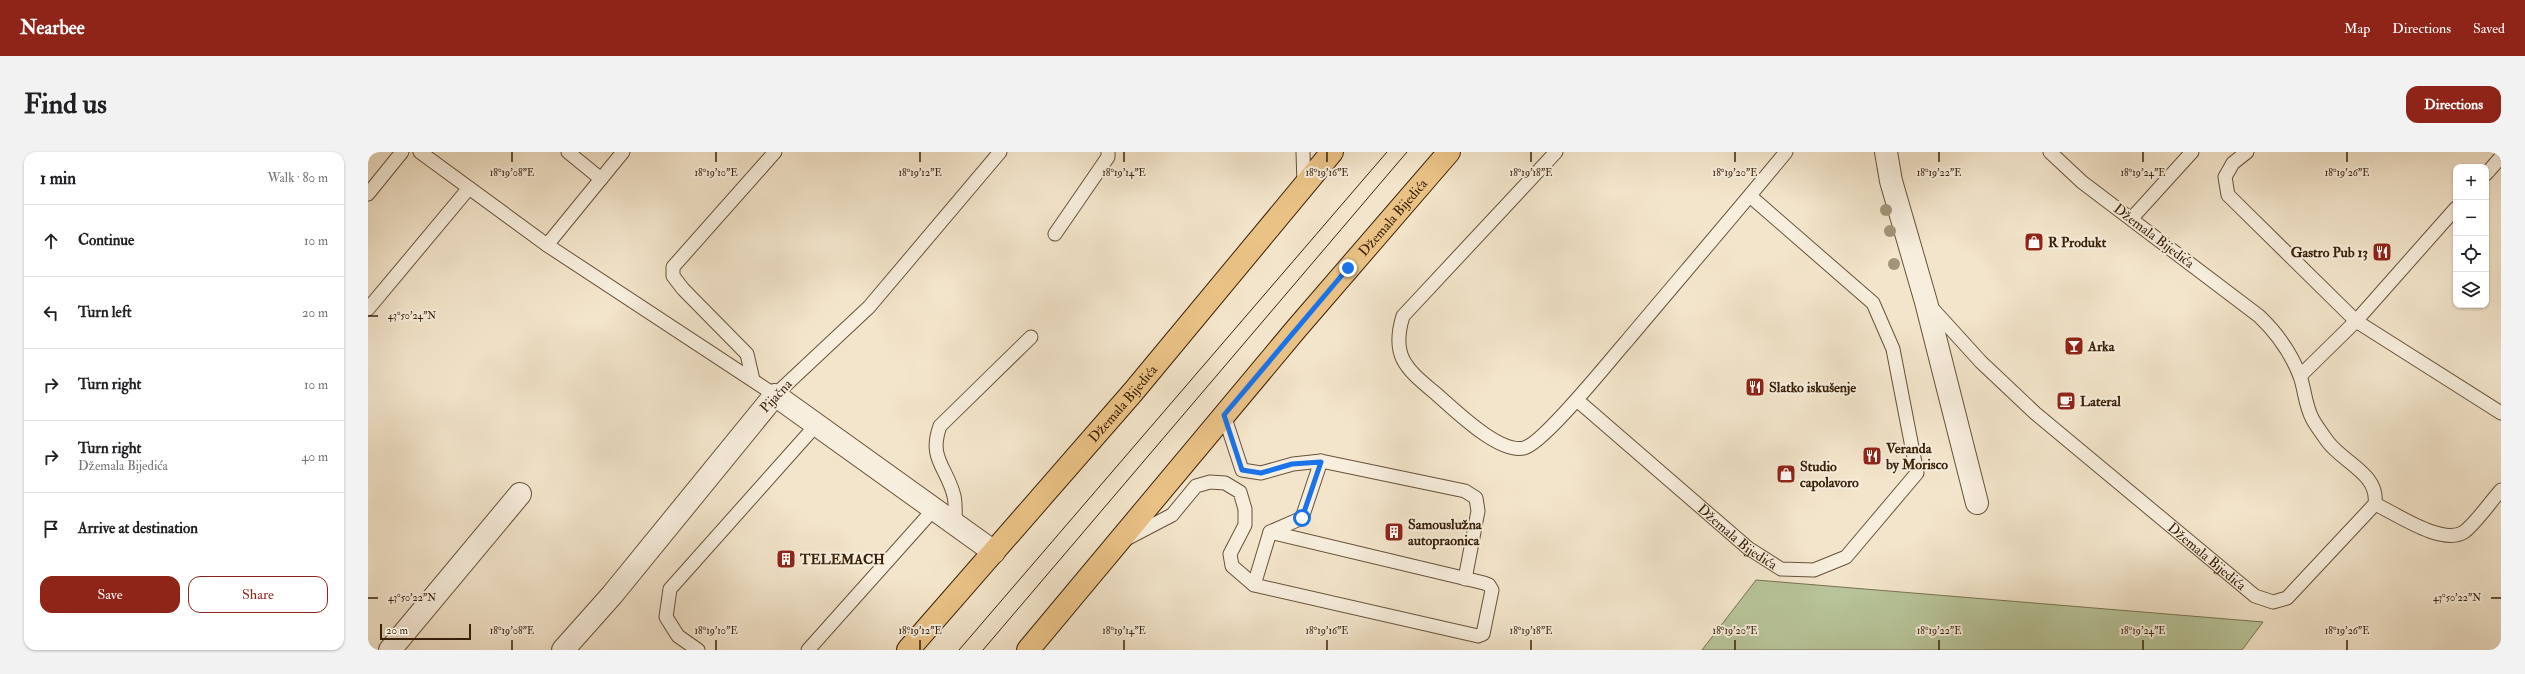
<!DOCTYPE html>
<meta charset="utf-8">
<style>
body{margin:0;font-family:"IM FELL Double Pica",serif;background:#f2f2f2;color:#202124}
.controls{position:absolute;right:12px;top:12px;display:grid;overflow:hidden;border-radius:8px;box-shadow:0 1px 3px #0004}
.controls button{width:36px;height:36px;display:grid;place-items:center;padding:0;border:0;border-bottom:1px solid #e0e0e0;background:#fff;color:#202124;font:20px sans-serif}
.scale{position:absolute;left:12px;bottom:10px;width:91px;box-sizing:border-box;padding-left:4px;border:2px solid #3a2008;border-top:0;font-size:11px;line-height:14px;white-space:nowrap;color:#3a2008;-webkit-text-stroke:3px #f7eedd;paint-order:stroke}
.stop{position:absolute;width:12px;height:12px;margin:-9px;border:3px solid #1a73e8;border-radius:50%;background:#fff}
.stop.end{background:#1a73e8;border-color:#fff;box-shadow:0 1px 4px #0008}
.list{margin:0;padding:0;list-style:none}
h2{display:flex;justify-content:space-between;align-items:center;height:52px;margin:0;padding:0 16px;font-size:17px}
h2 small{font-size:13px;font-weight:400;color:#757577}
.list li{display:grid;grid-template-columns:26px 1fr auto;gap:12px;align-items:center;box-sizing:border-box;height:72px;padding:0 16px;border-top:1px solid #e0e0e0}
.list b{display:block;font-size:15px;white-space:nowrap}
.list p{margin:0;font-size:13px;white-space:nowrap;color:#757577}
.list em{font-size:13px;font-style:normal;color:#757577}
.actions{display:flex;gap:8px;padding:12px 16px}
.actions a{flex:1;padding:9px 0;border:1px solid #8f2418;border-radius:12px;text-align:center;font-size:14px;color:#8f2418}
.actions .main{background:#8f2418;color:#fff}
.icon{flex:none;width:22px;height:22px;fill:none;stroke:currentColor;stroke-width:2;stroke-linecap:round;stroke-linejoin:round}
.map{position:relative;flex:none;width:2133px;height:498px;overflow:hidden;border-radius:12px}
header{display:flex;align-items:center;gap:24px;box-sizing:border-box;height:56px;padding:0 20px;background:#8f2418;color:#fff}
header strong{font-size:19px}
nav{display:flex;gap:22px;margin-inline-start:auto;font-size:14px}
.intro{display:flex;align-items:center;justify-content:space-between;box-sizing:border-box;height:96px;padding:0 24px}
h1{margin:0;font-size:28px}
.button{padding:10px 18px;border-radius:12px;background:#8f2418;color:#fff;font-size:14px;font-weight:700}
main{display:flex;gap:24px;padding:0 24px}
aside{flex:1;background:#fff;border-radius:12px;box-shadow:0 1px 3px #0004}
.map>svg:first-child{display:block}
.green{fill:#b8c59a;stroke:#797251}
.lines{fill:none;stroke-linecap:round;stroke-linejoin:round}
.lane-casing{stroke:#685139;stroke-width:15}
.street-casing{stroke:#685139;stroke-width:24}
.primary-casing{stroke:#3a2008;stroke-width:24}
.lane{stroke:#f7eedd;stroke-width:13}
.street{stroke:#f7eedd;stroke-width:22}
.primary{stroke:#eac286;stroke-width:22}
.tram{stroke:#3a2008;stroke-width:1}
.tree{fill:#a29478}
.route{stroke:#1a73e8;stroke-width:5}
.ticks{fill:none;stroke:#3a2008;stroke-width:1.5}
.labels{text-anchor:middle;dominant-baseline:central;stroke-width:4;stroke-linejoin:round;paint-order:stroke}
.street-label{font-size:14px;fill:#3a2008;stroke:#f7eedd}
.poi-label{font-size:14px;font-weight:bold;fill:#3a2008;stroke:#f7eedd;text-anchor:start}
.ticks-label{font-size:10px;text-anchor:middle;fill:#3a2008;stroke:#f7eedd;stroke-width:4;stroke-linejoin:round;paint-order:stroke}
</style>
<header>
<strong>Nearbee</strong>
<nav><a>Map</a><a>Directions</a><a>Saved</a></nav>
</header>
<div class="intro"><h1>Find us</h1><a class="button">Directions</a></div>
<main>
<aside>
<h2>1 min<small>Walk · 80 m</small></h2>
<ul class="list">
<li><svg class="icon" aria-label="ahead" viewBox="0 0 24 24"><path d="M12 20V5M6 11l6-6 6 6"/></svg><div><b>Continue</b></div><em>10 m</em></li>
<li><svg class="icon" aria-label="left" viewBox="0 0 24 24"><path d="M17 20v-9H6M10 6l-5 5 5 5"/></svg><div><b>Turn left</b></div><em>20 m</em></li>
<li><svg class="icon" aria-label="right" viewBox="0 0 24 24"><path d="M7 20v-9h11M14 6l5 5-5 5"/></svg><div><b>Turn right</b></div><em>10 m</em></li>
<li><svg class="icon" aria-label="right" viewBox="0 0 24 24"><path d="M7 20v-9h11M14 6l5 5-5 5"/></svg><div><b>Turn right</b><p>Džemala Bijedića</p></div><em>40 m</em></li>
<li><svg class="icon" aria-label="arrive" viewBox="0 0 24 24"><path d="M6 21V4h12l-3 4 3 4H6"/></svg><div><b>Arrive at destination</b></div></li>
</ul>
<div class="actions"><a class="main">Save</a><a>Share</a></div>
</aside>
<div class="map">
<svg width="2133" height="498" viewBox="0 0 2133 498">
<rect width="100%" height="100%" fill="#f3e5cb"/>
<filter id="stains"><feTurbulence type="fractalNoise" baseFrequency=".005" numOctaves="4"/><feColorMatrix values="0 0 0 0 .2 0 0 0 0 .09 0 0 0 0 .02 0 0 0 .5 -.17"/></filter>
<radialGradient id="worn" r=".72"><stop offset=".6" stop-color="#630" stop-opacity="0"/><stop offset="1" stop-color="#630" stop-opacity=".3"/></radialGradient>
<path class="green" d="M1388 428 1895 470 1874 498H1334Z"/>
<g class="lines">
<defs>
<g id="lane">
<path d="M52 0 179 93 407 243 501 155 632 0"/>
<path d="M200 0 233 27"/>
<path d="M935 0 936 33"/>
<path d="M1188 0 1035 164C1023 203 1037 216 1066 240 1085 256 1130 302 1156 296 1176 291 1241 209 1258 190 1311 127 1365 64 1418 0"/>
<path d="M1879 0 1865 11 1857 25 1860 43 1988 169 2133 261"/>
<path d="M2118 22 2133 5"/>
<path d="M0 42 34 0"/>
<path d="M1764 66 1824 0"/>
<path d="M687 82 740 5V0"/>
<path d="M179 93 255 0"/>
<path id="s1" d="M1562 154 1613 210 1667 261 1887 444 1905 450 1919 446 2007 352C2011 322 1976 311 1960 290 1955 283 1949 275 1945 268 1937 254 1937 238 1932 224 1923 201 1909 181 1891 164L1714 30 1682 0"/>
<path d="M0 157 101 36"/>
<path d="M1932 224 1988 169 2088 56"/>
<path d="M385 228 379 202 315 137 305 124V115L407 0"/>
<path id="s2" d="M1209 248 1380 396 1413 417 1446 418 1478 405 1549 321 1525 197 1505 151 1382 44"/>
<path d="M856 263 874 318 893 321 925 312 953 309"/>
<path d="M2007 352C2029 362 2074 394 2096 380 2108 371 2123 349 2133 338"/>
<path d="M587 372C587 364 588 353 586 344 579 315 560 307 572 274L663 185"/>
<path d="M902 380 934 366 953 309 1097 339 1108 346 1110 359 1097 427"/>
<path d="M758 387 804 363 828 334 842 330 857 331 872 340 877 357V373L862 402 864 414 886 433 1110 484 1115 482 1124 438 1121 433 1116 431 902 380 886 433"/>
<path d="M330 498 310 484 298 465 302 437 449 272"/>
<path d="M440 498 566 357"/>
</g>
<g id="street">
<path d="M1518 0 1523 29 1558 150 1609 351"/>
<path d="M22 498 152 342"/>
<path d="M195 498 244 443 407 243 626 400"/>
</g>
<g id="primary">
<path id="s3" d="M540 498 765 240 964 0"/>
<path id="s4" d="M660 498 929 176 1081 0"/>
</g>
</defs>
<use href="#lane" class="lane-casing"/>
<use href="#street" class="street-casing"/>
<use href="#primary" class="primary-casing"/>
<use href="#lane" class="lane"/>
<use href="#street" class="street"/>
<use href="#primary" class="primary"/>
<g class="tram">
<path d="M591 498 1019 0"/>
<path d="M615 498 1039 0"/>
</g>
</g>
<g class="tree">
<circle cx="1518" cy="58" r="6"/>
<circle cx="1522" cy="79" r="6"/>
<circle cx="1526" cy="112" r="6"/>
</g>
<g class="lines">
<path class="route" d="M934 366 953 310 924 312 893 321 874 318 856 263 980 116"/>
</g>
<path class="ticks" d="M144 0V10M348 0V10M552 0V10M756 0V10M959 0V10M1163 0V10M1367 0V10M1571 0V10M1775 0V10M1979 0V10M0 164H10M0 446H10M2123 446H2133M144 488V498M348 488V498M552 488V498M756 488V498M959 488V498M1163 488V498M1367 488V498M1571 488V498M1775 488V498M1979 488V498"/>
<defs>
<symbol id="shop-square" viewBox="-11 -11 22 22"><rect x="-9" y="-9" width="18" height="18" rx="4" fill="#8f2418" stroke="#f7eedd"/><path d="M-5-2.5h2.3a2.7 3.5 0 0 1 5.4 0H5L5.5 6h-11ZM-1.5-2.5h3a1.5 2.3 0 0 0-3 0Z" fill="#fff"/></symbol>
<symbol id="restaurant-square" viewBox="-11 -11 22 22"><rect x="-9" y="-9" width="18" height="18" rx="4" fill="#8f2418" stroke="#f7eedd"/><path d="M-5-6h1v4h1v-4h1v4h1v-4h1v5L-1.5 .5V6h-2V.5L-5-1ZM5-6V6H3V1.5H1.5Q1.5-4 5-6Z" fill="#fff"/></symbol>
<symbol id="bar-square" viewBox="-11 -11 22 22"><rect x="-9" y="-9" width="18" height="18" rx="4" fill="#8f2418" stroke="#f7eedd"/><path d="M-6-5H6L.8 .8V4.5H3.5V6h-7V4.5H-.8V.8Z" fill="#fff"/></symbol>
<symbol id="cafe-square" viewBox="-11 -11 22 22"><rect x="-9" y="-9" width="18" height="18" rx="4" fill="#8f2418" stroke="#f7eedd"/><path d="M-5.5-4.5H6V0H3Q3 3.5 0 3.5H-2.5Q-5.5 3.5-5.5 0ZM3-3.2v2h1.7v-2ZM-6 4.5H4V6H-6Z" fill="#fff"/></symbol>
<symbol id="building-square" viewBox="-11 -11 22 22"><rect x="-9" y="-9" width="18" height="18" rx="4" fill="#8f2418" stroke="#f7eedd"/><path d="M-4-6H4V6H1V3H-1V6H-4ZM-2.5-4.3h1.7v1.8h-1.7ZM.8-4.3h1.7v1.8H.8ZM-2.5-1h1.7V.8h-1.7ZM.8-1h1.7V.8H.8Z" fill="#fff"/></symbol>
</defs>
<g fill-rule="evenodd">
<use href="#shop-square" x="1655" y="79" width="22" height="22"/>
<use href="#restaurant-square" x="2003" y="89" width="22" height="22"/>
<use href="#bar-square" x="1695" y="183" width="22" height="22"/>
<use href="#restaurant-square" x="1376" y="224" width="22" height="22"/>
<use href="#cafe-square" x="1687" y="238" width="22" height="22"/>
<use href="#restaurant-square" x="1493" y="293" width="22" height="22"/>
<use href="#shop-square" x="1407" y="311" width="22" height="22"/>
<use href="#building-square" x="1015" y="369" width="22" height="22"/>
<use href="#building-square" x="407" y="396" width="22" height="22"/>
</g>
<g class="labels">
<g class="street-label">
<text stroke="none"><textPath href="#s4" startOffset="566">Džemala Bijedića</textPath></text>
<text transform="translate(1786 84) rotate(37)">Džemala Bijedića</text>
<text transform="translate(408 244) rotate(-47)">Pijačna</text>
<text stroke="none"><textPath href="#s3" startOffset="327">Džemala Bijedića</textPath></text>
<text stroke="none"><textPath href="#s2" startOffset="211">Džemala Bijedića</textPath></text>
<text stroke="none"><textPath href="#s1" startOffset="374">Džemala Bijedića</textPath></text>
</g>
<g class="poi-label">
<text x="1680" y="90">R Produkt</text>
<text x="2000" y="100" text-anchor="end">Gastro Pub 13</text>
<text x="1720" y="194">Arka</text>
<text x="1401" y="235">Slatko iskušenje</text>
<text x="1712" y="249">Lateral</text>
<text x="1518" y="296">Veranda<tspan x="1518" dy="16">by Morisco</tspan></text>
<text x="1432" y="314">Studio<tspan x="1432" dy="16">capolavoro</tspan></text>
<text x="1040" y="372">Samouslužna<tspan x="1040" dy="16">autopraonica</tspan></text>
<text x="432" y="407">TELEMACH</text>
</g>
</g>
<g class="ticks-label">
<text x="144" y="24">18°19'08"E</text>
<text x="348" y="24">18°19'10"E</text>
<text x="552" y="24">18°19'12"E</text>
<text x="756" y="24">18°19'14"E</text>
<text x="959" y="24">18°19'16"E</text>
<text x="1163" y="24">18°19'18"E</text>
<text x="1367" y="24">18°19'20"E</text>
<text x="1571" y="24">18°19'22"E</text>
<text x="1775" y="24">18°19'24"E</text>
<text x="1979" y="24">18°19'26"E</text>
<text x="44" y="167">43°50'24"N</text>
<text x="44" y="449">43°50'22"N</text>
<text x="2089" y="449">43°50'22"N</text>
<text x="144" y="482">18°19'08"E</text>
<text x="348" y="482">18°19'10"E</text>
<text x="552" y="482">18°19'12"E</text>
<text x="756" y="482">18°19'14"E</text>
<text x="959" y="482">18°19'16"E</text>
<text x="1163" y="482">18°19'18"E</text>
<text x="1367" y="482">18°19'20"E</text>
<text x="1571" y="482">18°19'22"E</text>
<text x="1775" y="482">18°19'24"E</text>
<text x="1979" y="482">18°19'26"E</text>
</g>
<rect width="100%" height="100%" filter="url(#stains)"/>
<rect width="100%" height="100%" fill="url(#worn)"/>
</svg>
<div class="controls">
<button>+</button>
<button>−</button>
<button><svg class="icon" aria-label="locate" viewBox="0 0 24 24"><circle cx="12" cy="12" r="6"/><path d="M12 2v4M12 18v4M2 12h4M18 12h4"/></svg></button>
<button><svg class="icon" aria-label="layers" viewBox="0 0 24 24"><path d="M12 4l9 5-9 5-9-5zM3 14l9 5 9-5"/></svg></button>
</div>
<div class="scale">20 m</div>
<div class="stop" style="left:934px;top:366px"></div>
<div class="stop end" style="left:980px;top:116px"></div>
</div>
</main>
